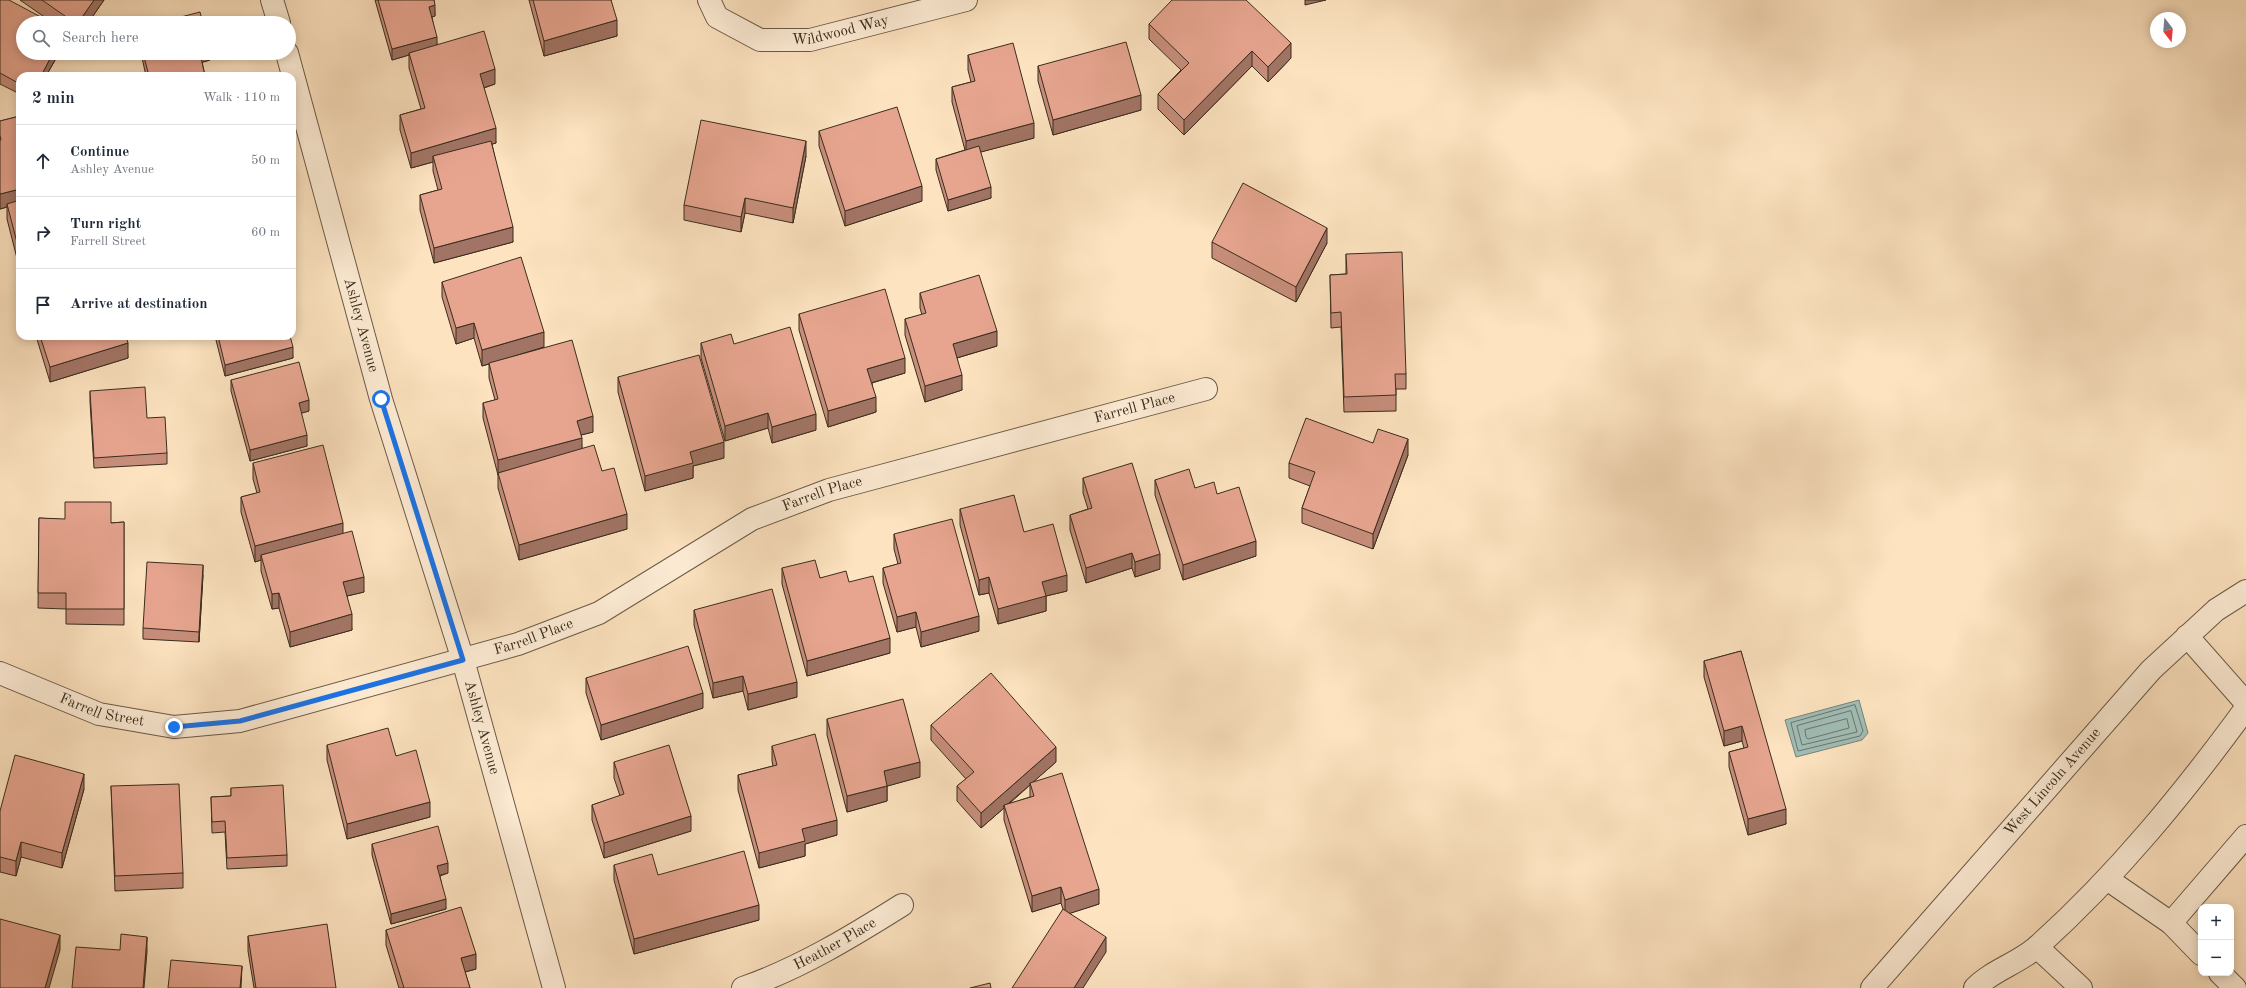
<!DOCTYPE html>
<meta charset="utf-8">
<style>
body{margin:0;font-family:"Old Standard TT",serif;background:#f6f6f7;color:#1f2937}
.controls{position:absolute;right:12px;bottom:12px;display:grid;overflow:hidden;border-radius:8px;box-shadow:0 2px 10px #0003}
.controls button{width:36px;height:36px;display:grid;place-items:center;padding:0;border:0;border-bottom:1px solid #e0e1e3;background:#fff;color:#1f2937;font:20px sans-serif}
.compass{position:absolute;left:2150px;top:12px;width:36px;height:36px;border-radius:50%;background:#fff;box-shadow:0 2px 10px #0003;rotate:164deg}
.stop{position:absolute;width:12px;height:12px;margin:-9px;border:3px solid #1a73e8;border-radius:50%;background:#fff}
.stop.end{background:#1a73e8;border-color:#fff;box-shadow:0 1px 4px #0008}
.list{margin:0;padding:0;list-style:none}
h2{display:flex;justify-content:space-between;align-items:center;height:52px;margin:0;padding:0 16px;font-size:17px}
h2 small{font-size:13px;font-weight:400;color:#747a83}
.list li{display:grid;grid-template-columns:26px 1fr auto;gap:12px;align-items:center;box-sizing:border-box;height:72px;padding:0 16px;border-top:1px solid #e0e1e3}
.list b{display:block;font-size:15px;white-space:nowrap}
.list p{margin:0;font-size:13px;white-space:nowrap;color:#747a83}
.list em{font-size:13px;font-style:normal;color:#747a83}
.icon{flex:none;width:22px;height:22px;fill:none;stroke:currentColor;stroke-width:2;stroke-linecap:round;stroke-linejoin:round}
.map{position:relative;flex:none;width:2246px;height:988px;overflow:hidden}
.search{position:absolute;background:#fff;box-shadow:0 2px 10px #0003;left:16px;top:16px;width:280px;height:44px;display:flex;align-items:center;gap:10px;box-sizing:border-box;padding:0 14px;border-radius:22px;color:#747a83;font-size:15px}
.panel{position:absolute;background:#fff;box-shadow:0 2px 10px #0003;left:16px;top:72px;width:280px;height:268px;border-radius:12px}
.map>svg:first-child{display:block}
.water{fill:#a0bdb6;stroke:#778379}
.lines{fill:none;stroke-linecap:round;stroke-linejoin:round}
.shore{stroke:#6d756a;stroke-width:1}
.minor-casing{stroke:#6b5a46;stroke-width:24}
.minor{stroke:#feedd6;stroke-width:22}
.wall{fill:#c78e7c;stroke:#3a2d1d;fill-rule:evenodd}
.shaded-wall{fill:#a27465;stroke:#3a2d1d}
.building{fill:#e7a590;stroke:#3a2d1d}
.route{stroke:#1a73e8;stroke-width:5}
.labels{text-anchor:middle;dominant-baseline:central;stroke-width:3.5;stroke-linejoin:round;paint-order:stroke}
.street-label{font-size:15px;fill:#3a2d1d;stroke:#feedd6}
</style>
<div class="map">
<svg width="2246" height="988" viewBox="0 0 2246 988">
<rect width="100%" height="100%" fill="#fde3c0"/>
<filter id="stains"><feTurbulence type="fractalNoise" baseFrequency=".005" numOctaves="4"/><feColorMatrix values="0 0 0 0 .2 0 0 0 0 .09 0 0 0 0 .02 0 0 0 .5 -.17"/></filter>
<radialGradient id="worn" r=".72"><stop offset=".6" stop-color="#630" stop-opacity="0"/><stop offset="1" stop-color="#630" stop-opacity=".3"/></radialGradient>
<path class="water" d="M1859 700 1868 733 1862 740 1796 757 1785 720Z"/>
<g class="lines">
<g class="shore">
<path d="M1855 705 1863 731 1860 736 1798 751 1791 723Z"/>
<path d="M1851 711 1857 732 1802 745 1797 726Z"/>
<path d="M1847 719 1849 728 1808 739 1806 737 1805 730Z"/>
</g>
<defs>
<g id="minor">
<path d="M272 0 279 23"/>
<path id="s1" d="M709 0 717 17 760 40H810L966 0"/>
<path id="s2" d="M287 53 381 399 463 660 554 988"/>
<path d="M2187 636 2246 703"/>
<path id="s3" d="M0 673 99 714 174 727 240 721 518 644 599 613 752 519 829 490 1206 389"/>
<path d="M2107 879 2171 923"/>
<path d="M2037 947 2081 988"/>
<path d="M2201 954 2171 923 2246 836"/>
<path d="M2220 973 2235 988"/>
<path id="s4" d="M743 988C800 968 851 937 902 905"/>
<path id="s5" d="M1872 988 2151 670 2216 610 2246 591"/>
<path d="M1975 988C1991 971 2021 962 2038 946 2117 875 2184 793 2246 708"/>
</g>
</defs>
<use href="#minor" class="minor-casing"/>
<use href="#minor" class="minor"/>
</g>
<g class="wall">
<path d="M20 0H104L88 23H53Z"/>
<path d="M375 0H434L435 16 432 17 437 44 495 84 484 88 496 143 492 144 513 242 434 263 420 210V195L438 190 433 171V162L411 168 400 130V115L421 109 409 68V55L392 60Z"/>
<path d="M529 0H611L617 36 544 56Z"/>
<path d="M0 1 23 53H59L46 76H20V94L0 84Z"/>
<path d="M1149 24 1291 58 1268 82 1252 66 1184 135 1158 109V94L1181 70 1149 39Z"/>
<path d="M141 53H210V60L202 62 205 76H146Z"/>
<path d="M968 55 1034 138 980 152 991 198 948 211 936 170V159L965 150 952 102V87L971 82 968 70Z"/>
<path d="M1038 66 1141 110 1053 135 1038 81Z"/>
<path d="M20 116V270L7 219V207L0 209V121Z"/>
<path d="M819 131 922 201 845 226 819 146Z"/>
<path d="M806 156 793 223 745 213 741 232 684 220V205Z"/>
<path d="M1212 242 1327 243 1296 302 1212 258Z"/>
<path d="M1346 254 1406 374V389H1396V411L1344 412 1341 327 1331 328 1330 275 1346 274Z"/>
<path d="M442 282 544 347 508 358 593 432 581 435 582 449 602 471 627 529 519 560 498 488V475L483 418V403L495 400 489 378V364L482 366 474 338 456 344 442 297Z"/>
<path d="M920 293 997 346 957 358 962 390 925 402 905 335V319L922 315 920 308Z"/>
<path d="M799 314 905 373 872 383 876 412 828 427 799 330Z"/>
<path d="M36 336H126L128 358 50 382Z"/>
<path d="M215 336H290L293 358 225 376Z"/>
<path d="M701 343 734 344 816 430 772 443 768 428 725 441 701 358Z"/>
<path d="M618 377 724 458 693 466V478L645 491 618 392Z"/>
<path d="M231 380 309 411 301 413 307 446 250 461 231 391Z"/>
<path d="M90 391 147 418 167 453V464L94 468 90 402Z"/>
<path d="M1373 443 1408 455 1373 549 1302 523V508L1310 486 1289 478V463Z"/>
<path d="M253 463 343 533 364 592 347 596 352 630 290 647 279 608 272 609 261 571V560L255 562 241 512V497L257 493 253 479Z"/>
<path d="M1083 478 1160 569 1135 577 1132 568 1086 583 1070 530V515L1088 509 1083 493Z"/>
<path d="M1155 480 1195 488 1217 494 1256 556 1183 580 1155 495Z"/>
<path d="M960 509 1024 532 1067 591 1046 596V611L998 624 989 593 979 595 960 525Z"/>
<path d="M39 518 111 523 124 522V625L66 624V609L38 608Z"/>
<path d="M894 534 979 631 921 647 916 627 897 632 883 583V568L898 564 894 549Z"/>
<path d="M782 568 820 578 849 582 890 653 807 676 782 584Z"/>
<path d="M203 575 199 642 143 639V628Z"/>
<path d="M694 610 797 697 748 710 743 691 713 698 694 625Z"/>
<path d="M1741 651 1786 824 1748 835 1729 767V752L1744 748 1742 741 1724 746 1704 677V661Z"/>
<path d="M586 678 703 708 601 740 586 693Z"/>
<path d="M827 719 920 777 887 786V801L847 812 827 735Z"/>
<path d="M931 725 1056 762 1034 781 1099 904 1070 913 1106 952 1063 909 1061 903 1032 912 1004 820V808L981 828 957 801V786L966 779 931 740ZM1030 785V797L1009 804Z"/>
<path d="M327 745 396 756 430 817 347 839 327 760Z"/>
<path d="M772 746 837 835 805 844V856L759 868 738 790V775L773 766 772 761Z"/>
<path d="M614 762 691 831 604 858 592 820V805L620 796 614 778Z"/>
<path d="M111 786 183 873V888L115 891Z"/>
<path d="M231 788 287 855V866L227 869 225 832 212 833 211 797 231 796Z"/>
<path d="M84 789 62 868 21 857 16 876 0 872V811Z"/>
<path d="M372 844 448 873 440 876 446 909 391 924 372 855Z"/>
<path d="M614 865 658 875 759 920 634 954 614 880Z"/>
<path d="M386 930 476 969 465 972 470 988H399L386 945Z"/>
<path d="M248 936 336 988H254L248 951Z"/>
</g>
<g class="shaded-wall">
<path d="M94 0H104L88 23H78Z"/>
<path d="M1305 0H1326L1305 5Z"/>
<path d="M435 5V16L429 18V7Z"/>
<path d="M617 20V36L544 56V41Z"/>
<path d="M437 37V47L409 53V55L392 60V49Z"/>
<path d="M1291 43V58L1268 82V67Z"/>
<path d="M1252 51V66L1184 135V120Z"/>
<path d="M53 53H59L46 76H41Z"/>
<path d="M200 53H210V60L200 63Z"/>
<path d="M495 69V84L480 89V74Z"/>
<path d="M1141 95V110L1053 135V120Z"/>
<path d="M1034 123V138L966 156V141Z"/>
<path d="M496 128V143L435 161 433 156V162L411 168V153Z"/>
<path d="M806 141V156L793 223V208Z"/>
<path d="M922 186V201L845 226V211Z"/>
<path d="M991 187V198L948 211V200Z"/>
<path d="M20 189V204H7V207L0 209V194Z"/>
<path d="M745 198V213L741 232V217Z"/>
<path d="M513 227V242L434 263V248Z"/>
<path d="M1327 228V243L1296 302V287Z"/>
<path d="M474 323V338L456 344V328Z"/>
<path d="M997 331V346L953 359V344Z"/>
<path d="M544 332V347L482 366V350Z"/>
<path d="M128 343V358L50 382V367Z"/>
<path d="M293 347V358L225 376V365Z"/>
<path d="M905 358V373L867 384V369Z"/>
<path d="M962 375V390L925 402V386Z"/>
<path d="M876 397V412L828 427V411Z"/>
<path d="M309 400V411L299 414V403Z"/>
<path d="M768 413V428L725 441V426Z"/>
<path d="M816 414V430L772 443V427Z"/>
<path d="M593 416V432L577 436V421Z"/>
<path d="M307 435V446L250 461V450Z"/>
<path d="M582 438V453L498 473V475V460Z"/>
<path d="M1408 439V455L1373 549V534Z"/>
<path d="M724 442V458L693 466V478L645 491V476L690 452Z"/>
<path d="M627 514V529L519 560V545Z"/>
<path d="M343 523V538L261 555V560L255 562V546Z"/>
<path d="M1256 541V556L1183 580V565Z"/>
<path d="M1132 553V568L1086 583V568Z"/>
<path d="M1160 554V569L1135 577V562Z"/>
<path d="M203 565V575L199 642V632Z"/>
<path d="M1067 575V591L1046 596V611L998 624V609L1042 582Z"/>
<path d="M364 577V592L343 597V582Z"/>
<path d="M989 577V593L979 595V580Z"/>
<path d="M279 593V608L272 609V594Z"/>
<path d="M916 612V627L897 632V617Z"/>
<path d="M352 614V630L290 647V632Z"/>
<path d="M979 616V631L921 647V632Z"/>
<path d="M890 638V653L807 676V661Z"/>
<path d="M743 676V691L713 698V683Z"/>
<path d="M797 682V697L748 710V694Z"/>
<path d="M703 693V708L601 740V725Z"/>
<path d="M1742 726V741L1724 746V731Z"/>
<path d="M1056 747V762L1031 784 1030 783V785L1004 807V805V808L981 828V813Z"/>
<path d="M920 762V777L884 787V771Z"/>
<path d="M84 774V789L62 868V853Z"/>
<path d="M887 786V801L847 812V796Z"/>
<path d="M430 802V817L347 839V824Z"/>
<path d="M1786 809V824L1748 835V819Z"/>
<path d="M691 816V831L604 858V843Z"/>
<path d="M837 820V835L805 844V856L759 868V853L802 829Z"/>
<path d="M21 842V857L16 876V861Z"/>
<path d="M448 863V873L437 876V866Z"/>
<path d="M1061 887V903L1032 912V896Z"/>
<path d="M1099 889V904L1065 915V900Z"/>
<path d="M446 899V909L391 924V914Z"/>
<path d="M759 905V920L634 954V939Z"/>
<path d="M60 935V950L49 988H45Z"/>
<path d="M147 937V952L144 988H143Z"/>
<path d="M1106 937V952L1083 988H1074Z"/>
<path d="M476 954V969L461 973V958Z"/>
<path d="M242 966 241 988H240Z"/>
</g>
<g class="building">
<path d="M0 0H9L52 23H23V53H53L41 76H20V84L0 73Z"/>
<path d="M42 0H94L78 23H75Z"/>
<path d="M378 0H434L435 5 429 7 437 37 392 49Z"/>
<path d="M533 0H611L617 20 544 41Z"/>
<path d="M1172 0H1246L1291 43 1268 67 1252 51 1184 120 1158 94 1189 63 1149 24Z"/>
<path d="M200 12 203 23H158Z"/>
<path d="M484 31 495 69 480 74 496 128 411 153 400 115 425 108 409 53Z"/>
<path d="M1126 42 1141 95 1053 120 1038 66Z"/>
<path d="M1013 43 1034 123 966 141 952 87 975 81 968 55Z"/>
<path d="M143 53H200L205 76H149Z"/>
<path d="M897 107 922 186 845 211 819 131Z"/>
<path d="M20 116V189L0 194V140H1L0 135V121Z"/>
<path d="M701 120 806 141 793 208 745 198 741 217 684 205Z"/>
<path d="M491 141 513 227 434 248 420 195 442 189 433 156Z"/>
<path d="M979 146 991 187 948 200 936 159Z"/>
<path d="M1243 183 1327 228 1296 287 1212 242Z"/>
<path d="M20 200V254L7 204Z"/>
<path d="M1402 252 1406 374H1395L1396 395 1344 397 1341 312 1331 313 1330 275 1347 274 1346 254Z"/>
<path d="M521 257 544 332 482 350 474 323 456 328 442 282Z"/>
<path d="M979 275 997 331 953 344 962 375 925 386 905 319 926 313 920 293Z"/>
<path d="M885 289 905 358 867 369 876 397 828 411 799 314Z"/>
<path d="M790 327 816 414 772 427 768 413 725 426 701 343 731 334 734 344Z"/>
<path d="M40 336H126L128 343 50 367Z"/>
<path d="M218 336H290L293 347 225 365Z"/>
<path d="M572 340 593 416 577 421 582 438 498 460 483 403 498 399 489 363Z"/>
<path d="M699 355 724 442 690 452 693 463 645 476 618 377Z"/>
<path d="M299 362 309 400 299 403 307 435 250 450 231 380Z"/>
<path d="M145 387 147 418 165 417 167 453 94 458 90 391Z"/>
<path d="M1306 418 1373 443 1378 429 1408 439 1373 534 1302 508 1315 472 1289 463Z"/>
<path d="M323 445 343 523 255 546 241 497 260 492 253 463Z"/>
<path d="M594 445 602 471 614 468 627 514 519 545 498 473Z"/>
<path d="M1132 463 1160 554 1135 562 1132 553 1086 568 1070 515 1092 508 1083 478Z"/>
<path d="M1189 469 1195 488 1214 482 1217 494 1239 487 1256 541 1183 565 1155 480Z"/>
<path d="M1014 495 1024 532 1053 524 1067 575 1042 582 1046 596 998 609 989 577 979 580 960 509Z"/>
<path d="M65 502H111V523L124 522V609H66V593H38L39 518 65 519Z"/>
<path d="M952 519 979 616 921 632 916 612 897 617 883 568 901 563 894 534Z"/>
<path d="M352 531 364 577 343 582 352 614 290 632 279 593 272 594 261 555Z"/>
<path d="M815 560 820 578 846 571 849 582 873 576 890 638 807 661 782 568Z"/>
<path d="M147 562 203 565 199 632 143 628Z"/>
<path d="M772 589 797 682 748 694 743 676 713 683 694 610Z"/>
<path d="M688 646 703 693 601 725 586 678Z"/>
<path d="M1741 651 1786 809 1748 819 1729 752 1748 747 1742 726 1724 731 1704 661Z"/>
<path d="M991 673 1056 747 981 813 957 786 974 772 931 725Z"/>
<path d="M903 699 920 762 884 771 887 786 847 796 827 719Z"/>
<path d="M388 728 396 756 416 750 430 802 347 824 327 745Z"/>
<path d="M815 734 837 820 802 829 805 841 759 853 738 775 777 765 772 746Z"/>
<path d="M669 745 691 816 604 843 592 805 624 794 614 762Z"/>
<path d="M15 755 84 774 62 853 21 842 16 861 0 857V811Z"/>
<path d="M1062 773 1099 889 1065 900 1061 887 1032 896 1004 805 1034 796 1030 783Z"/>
<path d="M179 784 183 873 115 876 111 786Z"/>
<path d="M283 785 287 855 227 858 225 821 212 822 211 797 231 796V788Z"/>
<path d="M438 826 448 863 437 866 446 899 391 914 372 844Z"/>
<path d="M744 851 759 905 634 939 614 865 652 854 658 875Z"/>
<path d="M461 907 476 954 461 958 470 988H404L386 930Z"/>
<path d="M1063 909 1106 937 1074 988H1012Z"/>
<path d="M0 919 60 935 45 988H0Z"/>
<path d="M327 924 336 988H256L248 936Z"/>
<path d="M121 934 147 937 143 988H72L76 947 120 950Z"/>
<path d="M171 960 242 966 240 988H168Z"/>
<path d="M990 983 991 988H970Z"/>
</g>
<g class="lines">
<path class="route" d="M174 727 240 721 463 660 381 399"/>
</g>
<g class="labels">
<g class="street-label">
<text stroke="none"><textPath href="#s1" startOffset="149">Wildwood Way</textPath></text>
<text stroke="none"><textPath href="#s2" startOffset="282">Ashley Avenue</textPath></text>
<text stroke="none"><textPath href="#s3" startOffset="1203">Farrell Place</textPath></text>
<text stroke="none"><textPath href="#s3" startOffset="879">Farrell Place</textPath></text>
<text stroke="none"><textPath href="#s3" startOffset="555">Farrell Place</textPath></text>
<text stroke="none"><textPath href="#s3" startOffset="109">Farrell Street</textPath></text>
<text stroke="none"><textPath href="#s2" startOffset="702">Ashley Avenue</textPath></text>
<text stroke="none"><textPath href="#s5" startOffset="274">West Lincoln Avenue</textPath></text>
<text stroke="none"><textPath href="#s4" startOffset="102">Heather Place</textPath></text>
</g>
</g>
<rect width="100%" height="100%" filter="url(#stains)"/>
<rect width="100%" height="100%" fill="url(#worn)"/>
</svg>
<div class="controls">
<button>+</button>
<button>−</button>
</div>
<svg class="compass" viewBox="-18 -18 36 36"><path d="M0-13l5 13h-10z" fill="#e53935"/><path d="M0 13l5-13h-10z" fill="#747a83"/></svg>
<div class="stop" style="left:381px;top:399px"></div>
<div class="stop end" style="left:174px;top:727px"></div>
<div class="search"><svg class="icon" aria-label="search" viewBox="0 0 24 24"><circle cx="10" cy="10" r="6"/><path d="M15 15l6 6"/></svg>Search here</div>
<section class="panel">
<h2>2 min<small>Walk · 110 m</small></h2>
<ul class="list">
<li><svg class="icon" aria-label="ahead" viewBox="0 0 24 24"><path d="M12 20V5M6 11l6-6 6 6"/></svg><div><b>Continue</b><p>Ashley Avenue</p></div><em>50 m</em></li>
<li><svg class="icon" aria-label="right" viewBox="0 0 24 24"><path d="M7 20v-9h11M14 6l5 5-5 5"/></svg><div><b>Turn right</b><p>Farrell Street</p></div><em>60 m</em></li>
<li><svg class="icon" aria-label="arrive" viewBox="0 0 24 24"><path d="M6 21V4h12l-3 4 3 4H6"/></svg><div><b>Arrive at destination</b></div></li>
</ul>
</section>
</div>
